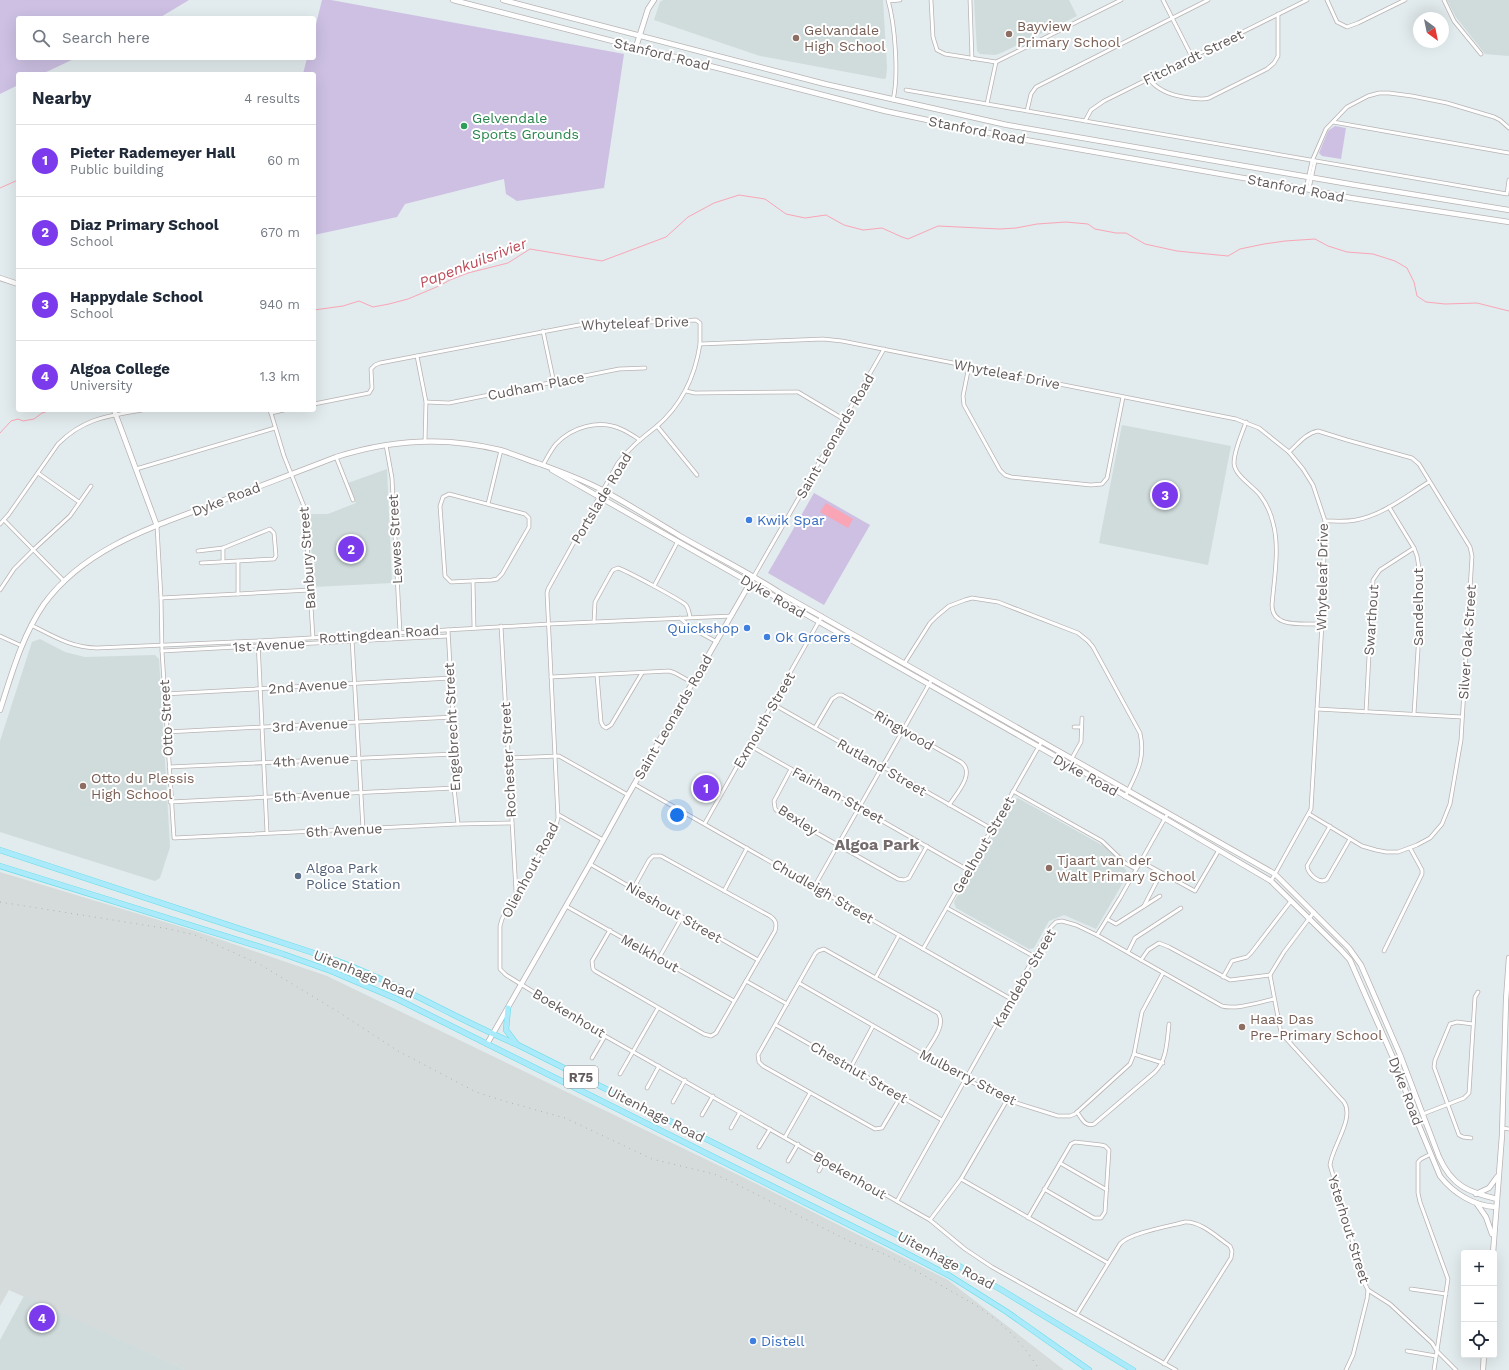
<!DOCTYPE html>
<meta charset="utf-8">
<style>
body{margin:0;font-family:"Work Sans",sans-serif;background:#f2f2f3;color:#1f2937}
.controls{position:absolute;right:12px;bottom:12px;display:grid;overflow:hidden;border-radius:4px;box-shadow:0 4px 16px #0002}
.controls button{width:36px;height:36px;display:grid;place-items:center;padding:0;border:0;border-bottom:1px solid #e0e1e3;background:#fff;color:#1f2937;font:20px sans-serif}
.compass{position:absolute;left:1413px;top:12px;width:36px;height:36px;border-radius:50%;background:#fff;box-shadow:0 4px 16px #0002;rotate:147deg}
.you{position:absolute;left:677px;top:815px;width:14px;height:14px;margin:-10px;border:3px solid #fff;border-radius:50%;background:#1a73e8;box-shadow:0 0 0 6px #1a73e833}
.badge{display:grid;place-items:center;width:26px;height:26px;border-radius:50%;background:#7c3aed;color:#fff;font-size:13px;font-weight:700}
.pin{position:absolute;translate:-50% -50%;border:2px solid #fff;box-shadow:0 1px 4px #0006}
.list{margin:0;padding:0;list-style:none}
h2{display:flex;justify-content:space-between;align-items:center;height:52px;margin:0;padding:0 16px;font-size:17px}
h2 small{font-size:13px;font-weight:400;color:#747a83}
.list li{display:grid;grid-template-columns:26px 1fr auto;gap:12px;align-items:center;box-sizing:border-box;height:72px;padding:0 16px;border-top:1px solid #e0e1e3}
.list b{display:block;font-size:15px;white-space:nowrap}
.list p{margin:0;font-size:13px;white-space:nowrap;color:#747a83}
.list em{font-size:13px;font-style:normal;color:#747a83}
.icon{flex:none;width:22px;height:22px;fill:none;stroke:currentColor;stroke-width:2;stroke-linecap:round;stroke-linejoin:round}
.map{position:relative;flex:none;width:1509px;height:1370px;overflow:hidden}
.search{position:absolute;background:#fff;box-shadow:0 4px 16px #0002;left:16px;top:16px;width:300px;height:44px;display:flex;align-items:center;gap:10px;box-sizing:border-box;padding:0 14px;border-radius:4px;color:#747a83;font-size:15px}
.panel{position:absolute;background:#fff;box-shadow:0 4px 16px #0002;left:16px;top:72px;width:300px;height:340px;border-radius:4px}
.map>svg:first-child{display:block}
.industrial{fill:#d5dbdb}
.education{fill:#d0dbdc}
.green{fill:#cdc0e3}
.water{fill:#faa5b6}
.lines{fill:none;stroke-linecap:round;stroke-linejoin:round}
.stream{stroke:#faa5b6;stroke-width:1}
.street-casing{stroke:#b9b3b3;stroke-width:4.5}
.secondary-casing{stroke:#b9b2b2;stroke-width:6}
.primary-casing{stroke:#5fdee9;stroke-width:6}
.street{stroke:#fff;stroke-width:3}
.secondary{stroke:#fff;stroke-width:4.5}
.primary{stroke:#aaeafa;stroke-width:5}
.rail{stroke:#b2b1b1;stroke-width:1;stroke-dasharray:1 5;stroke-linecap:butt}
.education-dot{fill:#8d6e63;stroke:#fff;stroke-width:1.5}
.leisure-dot{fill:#2e9e5b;stroke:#fff;stroke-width:1.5}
.shop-dot{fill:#3f7fe0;stroke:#fff;stroke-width:1.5}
.service-dot{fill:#5c6f8a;stroke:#fff;stroke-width:1.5}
.labels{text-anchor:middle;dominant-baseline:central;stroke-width:4;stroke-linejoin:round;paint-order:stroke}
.shield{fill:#fff;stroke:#918c8c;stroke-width:1}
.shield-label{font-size:13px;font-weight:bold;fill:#625b5b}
.education-label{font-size:14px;fill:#785e54;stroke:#fff;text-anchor:start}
.street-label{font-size:14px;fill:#625b5b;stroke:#fff}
.leisure-label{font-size:14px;fill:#27864d;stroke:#fff;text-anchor:start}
.shop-label{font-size:14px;fill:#366cbe;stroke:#fff;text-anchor:start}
.service-label{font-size:14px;fill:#4e5e75;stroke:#fff;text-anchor:start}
.water-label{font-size:15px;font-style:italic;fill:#bc4957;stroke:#fff}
.quarter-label{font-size:16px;font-weight:bold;fill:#746c6d;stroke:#fff}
</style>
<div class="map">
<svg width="1509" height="1370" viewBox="0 0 1509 1370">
<rect width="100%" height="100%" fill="#e2ebed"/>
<path class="industrial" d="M0 872 195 931 327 976 763 1187 948 1280 1064 1370H184V1369L9 1290 0 1306Z"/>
<g class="education">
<path d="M663 0H883L887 67 886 78 884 79 760 56 654 20 660 2Z"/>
<path d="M974 0H1069L1077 16 1001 53 995 55 980 54 977 51Z"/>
<path d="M1447 0H1509V56L1485 54 1456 17Z"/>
<path d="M1122 425 1231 446 1208 565 1099 543Z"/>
<path d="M387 469 392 583 313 587 310 514H328L356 503 348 483Z"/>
<path d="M40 639 65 652 85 657 155 655 159 659 170 847 160 878 155 881 0 832V741L32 642Z"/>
<path d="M1018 798 1109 849 1121 862 1128 874 1096 929 1064 915 1049 921 1034 948 1029 949 956 908 954 902 1013 800Z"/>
<path d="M24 1296 184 1369V1370H0V1340Z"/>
</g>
<g class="green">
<path d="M0 0H189L159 18H18V58H76L42 74H18V85L0 94Z"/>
<path d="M322 0H331L624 54 604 188 517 201 506 194 504 179 405 204 397 217 314 235V74H303L307 58H314V32Z"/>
<path d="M1335 126 1346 128 1341 159 1322 156 1319 153 1328 131Z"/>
<path d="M814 493 870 525 824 605 768 573Z"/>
</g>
<path class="water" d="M826 503 853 519 848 528 820 512Z"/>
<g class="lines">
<g class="stream">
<path d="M0 188 18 180"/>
<path d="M314 310 343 306 359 301 373 307 389 304 408 299 439 286 450 280 468 273 508 263 530 249 602 261 666 237 688 217 714 203 739 195 765 199 786 214 805 218 826 215 844 225 863 230 882 228 902 237 908 239 938 226 1000 229 1016 228 1037 224 1066 222 1088 224 1095 229 1116 233H1126L1145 244 1177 251 1228 256 1240 249 1264 244 1285 241 1315 239 1328 246 1347 252 1373 254 1395 261 1407 268 1414 282 1417 296 1426 302 1445 304 1477 303 1509 311"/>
<path d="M0 433 11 421 18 419 23 421 34 419 42 413 52 410"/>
</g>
<defs>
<g id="street">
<path d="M888 0C895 24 899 76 893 100"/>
<path d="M931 0 933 37 937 50 945 54 996 62"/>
<path d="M970 0 972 59"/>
<path d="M1163 0 1192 57"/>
<path d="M1327 0 1337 22 1347 27 1358 23 1405 0"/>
<path d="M1444 0 1454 21 1481 54"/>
<path d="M889 1 900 0"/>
<path d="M1149 79C1153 84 1158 88 1164 91 1173 96 1199 101 1209 98L1267 69 1274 63 1278 56V14"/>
<path d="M906 90 1507 194 1509 180"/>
<path d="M987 104 996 62 1121 0"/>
<path d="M1027 111 1031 94 1036 87 1208 0"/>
<path d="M1085 121 1091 110 1104 101 1307 0"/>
<path d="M1333 122 1509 153"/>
<path d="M1306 189 1312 161 1326 129 1347 107 1368 96 1379 93H1389L1412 96 1447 103 1494 117 1500 120 1509 128"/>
<path d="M1309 189 1315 161"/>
<path d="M543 331 554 383"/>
<path d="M700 344C695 377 682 405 656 427 642 438 629 448 618 463L548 589 547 593 558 818 556 825 502 919 500 926V969L506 975 605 1036 930 1220 965 1249 992 1267 1176 1370"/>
<path d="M417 356 426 402 425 441"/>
<path d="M969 366 963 396 964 405 1000 470 1005 475 1011 477 1091 485 1102 484 1107 478 1123 397"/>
<path d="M686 391 695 393 794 392H798L845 420"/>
<path d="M426 402 449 403 619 369 645 368"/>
<path d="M314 404 369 393 372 388 371 369 375 365 380 363 579 325 696 320 700 323V344L823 339 842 341 1236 419 1259 428 1289 452 1303 469 1313 485 1325 521 1322 624 1311 809 1271 881"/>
<path d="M270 410 271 413 284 410"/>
<path d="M271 413 284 456 305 509 313 638"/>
<path d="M1246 422C1242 434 1234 450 1234 463 1234 475 1253 486 1260 495 1266 503 1271 514 1273 523 1280 547 1274 580 1272 605 1272 629 1304 623 1322 624"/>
<path d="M657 426 697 475"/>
<path d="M386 445 392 478 400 633"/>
<path d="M1289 452C1298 444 1306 433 1318 431L1347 440 1412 458 1419 464 1470 547 1472 556 1461 740 1450 804 1442 824 1430 838 1417 845 1398 852H1386L1376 850 1362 846 1309 814"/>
<path d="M336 457 353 500"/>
<path d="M543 465C547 458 551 450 556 444 572 427 599 419 621 429 628 432 634 436 640 440"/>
<path d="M136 469 275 428"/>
<path d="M38 473 79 502"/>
<path d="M449 494 525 514 529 518V527L502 574 497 579 492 580 451 582 445 576 440 506 443 497Z"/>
<path d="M488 504 501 450"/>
<path d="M1389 507 1414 548 1417 556 1419 568 1421 601 1414 714"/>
<path d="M4 520 64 581"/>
<path d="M1325 521C1335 521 1346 522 1356 520 1383 515 1406 496 1429 482"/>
<path d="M0 524 9 514 58 444C84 418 108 416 142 410"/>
<path d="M157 526 161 598 162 651 174 838 458 824 512 823"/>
<path d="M223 548V561"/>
<path d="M198 551 223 548 270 529 274 533 276 556 274 559 201 563"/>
<path d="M238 561V594"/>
<path d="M754 576 884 349"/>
<path d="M473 581 474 628"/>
<path d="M654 586 678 541"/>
<path d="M0 590 14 569 33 550 70 516 91 486"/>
<path d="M161 598 310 590"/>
<path d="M680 618 693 629 717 642"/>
<path d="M594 622 595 602 611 573 613 570 618 568C625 570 681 600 686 605 689 609 689 613 690 617"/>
<path d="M31 625C53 636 72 648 97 648L258 641 549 624 732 616"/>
<path d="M501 626 516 892"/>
<path d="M448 630 453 717 454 788 458 824"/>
<path d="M0 636 22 646"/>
<path d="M352 639 363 829"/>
<path d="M258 641 267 833"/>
<path d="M162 651 448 636"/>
<path d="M904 664 930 623 937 616 949 606 965 600 972 598 998 602 1078 633 1088 641 1093 647 1140 733C1146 760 1136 774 1125 797"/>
<path d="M597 675 601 722 603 726 606 728 611 725 642 673"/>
<path d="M551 677 669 671 675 673 693 683"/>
<path d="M165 694 451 678"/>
<path d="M773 704 992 829"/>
<path d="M1317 709 1462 717"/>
<path d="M1366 712 1373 580 1380 570 1414 548"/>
<path d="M1074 727H1081"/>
<path d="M815 728 832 699 838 695H842L961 762C976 773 956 794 949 805"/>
<path d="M167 732 453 717"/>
<path d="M749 745 968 870"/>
<path d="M508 758 559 756 628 795"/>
<path d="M1072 758 1081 742 1082 718"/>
<path d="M169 767 454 754"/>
<path d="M791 769 774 801 775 808 776 810 898 879 904 880 909 878 927 846"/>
<path d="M634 784 1011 999"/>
<path d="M1013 791 1102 841 1125 863 1136 869"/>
<path d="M170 802 454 788"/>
<path d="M559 815 603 840"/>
<path d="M705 823 822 616"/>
<path d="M1330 826 1307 866C1308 874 1320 885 1327 879L1350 839"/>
<path d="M1140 861 1195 891 1219 850"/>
<path d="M590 864 758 960"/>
<path d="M814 887 932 679"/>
<path d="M724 891 747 848"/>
<path d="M566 906 734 1001"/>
<path d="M1144 906 1161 873"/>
<path d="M947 908 1035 957"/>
<path d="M1314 912 1284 952 1270 975 1281 1033 1344 1102C1355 1118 1332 1147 1330 1165L1365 1284 1368 1290 1367 1299 1353 1355 1346 1370"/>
<path d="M1107 919 1116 924 1160 896"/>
<path d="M610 930 592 961 593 969 595 971 704 1034 711 1036 716 1033 775 931C777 924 776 920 770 916L661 856H653L649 860 633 889"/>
<path d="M1097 935 1120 898 1168 813"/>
<path d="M923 949 1042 741"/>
<path d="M1384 951 1422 874V870L1410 848"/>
<path d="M1128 952 1135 938 1181 908"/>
<path d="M659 958 682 917"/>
<path d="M1141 960 1148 950 1159 943 1169 947 1230 980 1270 975"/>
<path d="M876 977 899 935"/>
<path d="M1223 977 1232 961 1247 957 1251 953 1291 901"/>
<path d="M746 981 787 1004"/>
<path d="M799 983 966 1079 1007 1100 1058 1116H1070L1075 1114 1130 1064 1134 1054 1142 1012 1163 973"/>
<path d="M776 1025 942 1120"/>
<path d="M1134 1054 1163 1063"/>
<path d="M592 1058 605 1036"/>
<path d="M851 1067 873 1026"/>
<path d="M620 1074 658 1008"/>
<path d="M647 1088 659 1066"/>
<path d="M901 1096 882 1128 875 1129 763 1066 759 1062 758 1055 815 954 818 951 824 949 938 1013C947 1026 930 1044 924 1055"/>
<path d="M673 1102 685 1080"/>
<path d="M1077 1112C1082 1119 1085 1127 1094 1124L1155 1072C1167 1060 1167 1041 1169 1024"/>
<path d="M1423 1114 1464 1098 1469 1093 1475 997 1478 992"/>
<path d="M702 1115 713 1096"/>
<path d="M731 1128 740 1112"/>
<path d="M1502 1128 1509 1129"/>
<path d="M785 1137 810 1093"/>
<path d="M1471 1138 1463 1137 1459 1135 1434 1067 1435 1060 1450 1024 1457 1022 1473 1024"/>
<path d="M759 1147 770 1129"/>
<path d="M1431 1154 1421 1159 1418 1162V1193L1420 1202 1448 1279 1434 1370"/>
<path d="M788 1161 798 1144"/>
<path d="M1060 1163 1107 1190"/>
<path d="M819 1171 825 1160"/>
<path d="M961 1179 1108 1263"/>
<path d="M897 1201 1051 927 1056 922 1062 921 1076 925 1097 935 1222 1006C1236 1010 1260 1002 1274 999"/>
<path d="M1028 1218 1071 1144 1075 1142 1101 1145 1105 1146 1109 1150 1105 1212 1101 1218H1094L1044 1189"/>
<path d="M930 1220 961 1179 1007 1100"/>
<path d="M1411 1289 1446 1294"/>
<path d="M1368 1290 1390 1304 1432 1343 1437 1351 1456 1370"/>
<path d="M1077 1314 1120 1244C1129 1233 1170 1226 1185 1222 1201 1221 1218 1238 1230 1246L1232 1251 1231 1258 1164 1364"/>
<path d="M1407 1351 1436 1356"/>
</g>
<g id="secondary">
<path d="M453 0 885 111 1003 136 1306 189 1351 198 1509 222"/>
<path d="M503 0 825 84 1007 125 1355 185 1509 210"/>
<path d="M636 47 648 9 654 0"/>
<path d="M0 278 18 284"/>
<path d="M114 410 157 526"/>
<path d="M552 470 1164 818 1271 881 1340 949 1350 960 1394 1060 1415 1116 1440 1176C1453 1193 1474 1206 1496 1207"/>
<path d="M0 710C12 673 22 636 44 604 85 548 152 527 214 504 254 488 295 473 336 457 389 440 445 436 500 450 514 454 527 460 540 464 562 472 584 480 604 491 630 505 655 521 680 536 713 555 748 572 780 593L1275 874 1349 948 1361 965 1401 1057 1439 1157C1452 1186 1468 1192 1497 1199"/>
<path d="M487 1044 590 864 628 795 754 576"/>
<path d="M1476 1194 1489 1188 1497 1177"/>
<path d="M1477 1204 1486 1217 1492 1234"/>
<path d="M1493 1253 1502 1135 1506 1000 1509 958"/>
<path d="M1483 1370 1484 1355"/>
</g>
<g id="primary">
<path d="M0 850 335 960C398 983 456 1019 518 1045L950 1261 1000 1289 1133 1370"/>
<path d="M0 866 283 954 331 971 397 999 892 1246 950 1276 1007 1312 1089 1370"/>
<path d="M508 1008 506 1030 516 1043"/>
</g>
</defs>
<use href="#street" class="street-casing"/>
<use href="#secondary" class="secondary-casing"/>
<use href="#primary" class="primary-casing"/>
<use href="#street" class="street"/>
<use href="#secondary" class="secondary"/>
<use href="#primary" class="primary"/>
<path class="rail" d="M0 902 169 929 195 935 261 965 337 1011 398 1051 476 1092 504 1101 565 1118 652 1159 714 1174 732 1182 849 1241 880 1252 902 1263 977 1306 995 1319 1010 1332 1025 1349 1040 1370"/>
</g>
<g class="education-dot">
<circle cx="1009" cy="34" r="4"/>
<circle cx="796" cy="38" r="4"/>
<circle cx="83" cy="786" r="4"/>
<circle cx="1049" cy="868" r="4"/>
<circle cx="1242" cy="1027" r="4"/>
</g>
<circle class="leisure-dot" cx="464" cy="126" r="4"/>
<g class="shop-dot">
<circle cx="749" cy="520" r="4"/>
<circle cx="747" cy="628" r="4"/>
<circle cx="767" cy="637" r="4"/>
<circle cx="753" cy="1341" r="4"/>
</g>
<circle class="service-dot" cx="298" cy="876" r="4"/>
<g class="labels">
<rect class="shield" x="564" y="1066" width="34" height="22" rx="3"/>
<g class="shield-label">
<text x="581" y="1077">R75</text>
</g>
<g class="education-label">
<text x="1017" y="26">Bayview<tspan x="1017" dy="16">Primary School</tspan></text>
<text x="804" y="30">Gelvandale<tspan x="804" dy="16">High School</tspan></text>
<text x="91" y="778">Otto du Plessis<tspan x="91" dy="16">High School</tspan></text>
<text x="1057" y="860">Tjaart van der<tspan x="1057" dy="16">Walt Primary School</tspan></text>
<text x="1250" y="1019">Haas Das<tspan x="1250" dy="16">Pre-Primary School</tspan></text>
</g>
<g class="street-label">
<text transform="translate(662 54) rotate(14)">Stanford Road</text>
<text transform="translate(1193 57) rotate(-26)">Fitchardt Street</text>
<text transform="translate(977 130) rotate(11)">Stanford Road</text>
<text transform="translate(1296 188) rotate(11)">Stanford Road</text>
<text transform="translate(635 323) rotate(-2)">Whyteleaf Drive</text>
<text transform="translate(1007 374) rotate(11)">Whyteleaf Drive</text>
<text transform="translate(536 386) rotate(-11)">Cudham Place</text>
<text transform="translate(835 436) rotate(-60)">Saint Leonards Road</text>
<text transform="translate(601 498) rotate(-59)">Portslade Road</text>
<text transform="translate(226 499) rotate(-21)">Dyke Road</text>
<text transform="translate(395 539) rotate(-93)">Lewes Street</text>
<text transform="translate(307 558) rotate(-94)">Banbury Street</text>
<text transform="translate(1322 577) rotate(-89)">Whyteleaf Drive</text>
<text transform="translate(773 596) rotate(30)">Dyke Road</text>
<text transform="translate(1418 607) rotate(-90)">Sandelhout</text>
<text transform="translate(1371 620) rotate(-86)">Swarthout</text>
<text transform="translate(379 634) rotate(-4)">Rottingdean Road</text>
<text transform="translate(1467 642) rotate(-86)">Silver Oak Street</text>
<text transform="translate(269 645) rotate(-3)">1st Avenue</text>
<text transform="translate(308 686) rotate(-4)">2nd Avenue</text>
<text transform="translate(673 717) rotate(-60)">Saint Leonards Road</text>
<text transform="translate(166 718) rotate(-93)">Otto Street</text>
<text transform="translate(764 720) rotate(-60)">Exmouth Street</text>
<text transform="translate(310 725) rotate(-3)">3rd Avenue</text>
<text transform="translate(452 727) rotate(-93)">Engelbrecht Street</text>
<text transform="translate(904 730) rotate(30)">Ringwood</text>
<text transform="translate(311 760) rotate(-3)">4th Avenue</text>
<text transform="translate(508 760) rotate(-93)">Rochester Street</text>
<text transform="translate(882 767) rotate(30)">Rutland Street</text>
<text transform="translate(1086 775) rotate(29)">Dyke Road</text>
<text transform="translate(312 795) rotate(-3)">5th Avenue</text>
<text transform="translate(838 795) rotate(29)">Fairham Street</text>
<text transform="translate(798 820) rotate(33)">Bexley</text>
<text transform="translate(344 830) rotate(-3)">6th Avenue</text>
<text transform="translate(983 845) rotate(-60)">Geelhout Street</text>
<text transform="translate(530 870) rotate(-62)">Olienhout Road</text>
<text transform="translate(823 891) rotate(30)">Chudleigh Street</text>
<text transform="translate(674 912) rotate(30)">Nieshout Street</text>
<text transform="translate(650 953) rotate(29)">Melkhout</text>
<text transform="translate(364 974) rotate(22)">Uitenhage Road</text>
<text transform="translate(1024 978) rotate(-60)">Kamdebo Street</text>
<text transform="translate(569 1013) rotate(31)">Boekenhout</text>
<text transform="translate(859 1072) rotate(30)">Chestnut Street</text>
<text transform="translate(968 1077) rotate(27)">Mulberry Street</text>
<text transform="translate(1406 1091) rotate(69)">Dyke Road</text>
<text transform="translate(656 1114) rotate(27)">Uitenhage Road</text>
<text transform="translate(850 1175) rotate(30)">Boekenhout</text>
<text transform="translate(1349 1229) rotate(73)">Ysterhout Street</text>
<text transform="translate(946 1260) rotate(28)">Uitenhage Road</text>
</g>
<g class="leisure-label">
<text x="472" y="118">Gelvendale<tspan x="472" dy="16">Sports Grounds</tspan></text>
</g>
<g class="shop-label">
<text x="757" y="520">Kwik Spar</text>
<text x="739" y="628" text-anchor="end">Quickshop</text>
<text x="775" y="637">Ok Grocers</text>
<text x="761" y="1341">Distell</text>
</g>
<g class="service-label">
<text x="306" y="868">Algoa Park<tspan x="306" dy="16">Police Station</tspan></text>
</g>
<g class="water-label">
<text transform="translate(473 263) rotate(-21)">Papenkuilsrivier</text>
</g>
<g class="quarter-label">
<text x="877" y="844">Algoa Park</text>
</g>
</g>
</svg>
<div class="controls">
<button>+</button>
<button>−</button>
<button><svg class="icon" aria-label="locate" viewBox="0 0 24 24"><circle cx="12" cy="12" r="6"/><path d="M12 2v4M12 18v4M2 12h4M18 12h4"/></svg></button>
</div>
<svg class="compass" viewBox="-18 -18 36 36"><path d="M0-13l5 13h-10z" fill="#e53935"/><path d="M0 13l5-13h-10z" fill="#747a83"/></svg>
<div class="you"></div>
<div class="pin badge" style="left:706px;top:788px">1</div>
<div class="pin badge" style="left:351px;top:549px">2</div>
<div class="pin badge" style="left:1165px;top:495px">3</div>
<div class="pin badge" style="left:42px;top:1318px">4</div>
<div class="search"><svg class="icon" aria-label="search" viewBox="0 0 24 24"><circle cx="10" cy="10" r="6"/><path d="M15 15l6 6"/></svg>Search here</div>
<section class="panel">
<h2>Nearby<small>4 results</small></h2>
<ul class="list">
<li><span class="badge">1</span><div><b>Pieter Rademeyer Hall</b><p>Public building</p></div><em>60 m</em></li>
<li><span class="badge">2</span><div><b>Diaz Primary School</b><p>School</p></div><em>670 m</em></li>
<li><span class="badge">3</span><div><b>Happydale School</b><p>School</p></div><em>940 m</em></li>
<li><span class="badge">4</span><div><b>Algoa College</b><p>University</p></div><em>1.3 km</em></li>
</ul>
</section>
</div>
